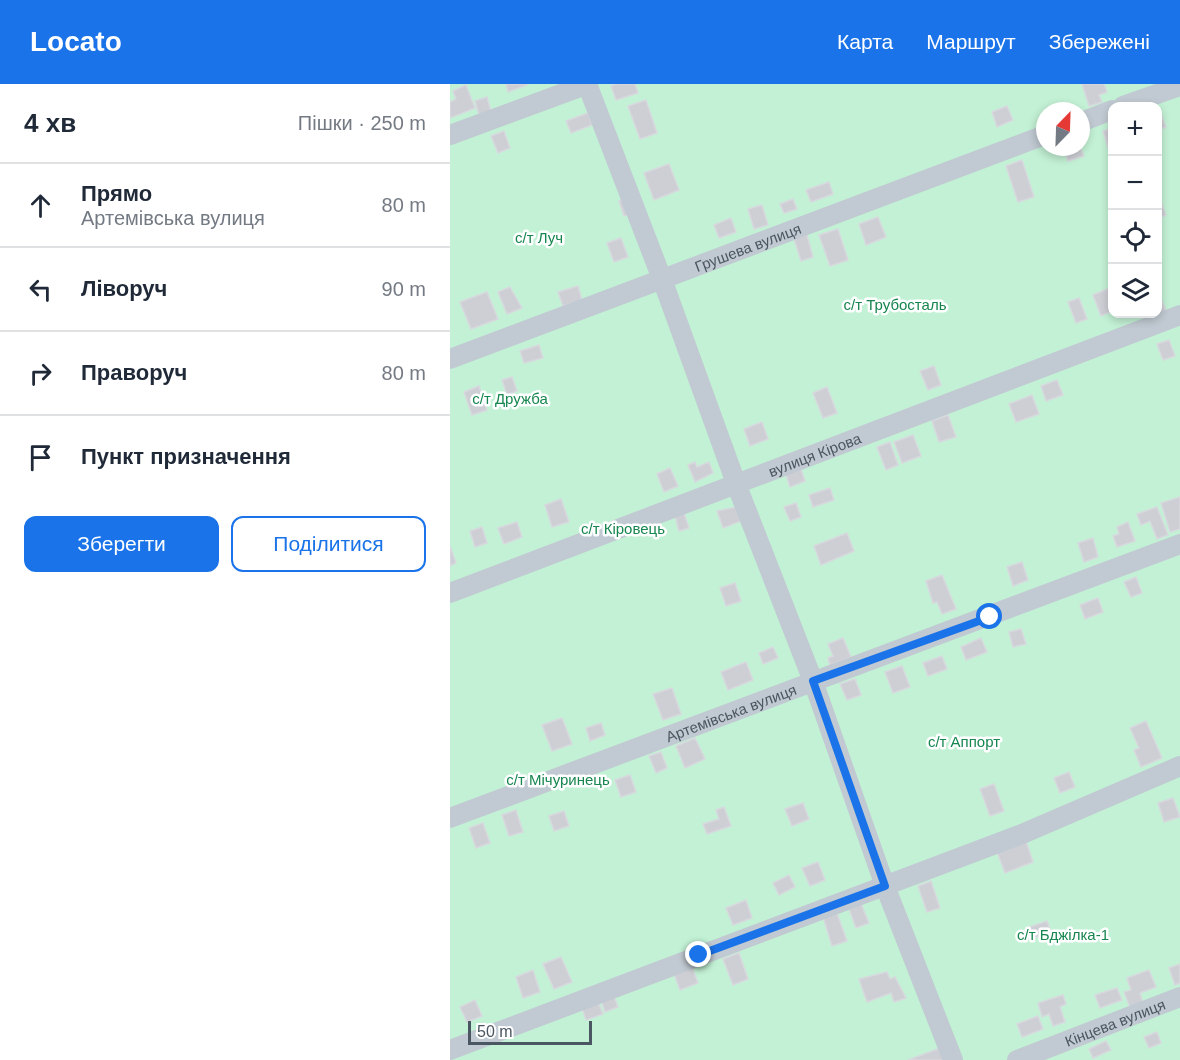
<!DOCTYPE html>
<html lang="uk">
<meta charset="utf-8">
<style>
body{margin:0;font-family:Helvetica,sans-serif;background:#f6f6f7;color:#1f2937}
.controls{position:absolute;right:18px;top:18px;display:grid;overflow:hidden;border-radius:12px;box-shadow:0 3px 9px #0003}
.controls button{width:54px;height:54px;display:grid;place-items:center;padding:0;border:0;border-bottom:2px solid #e0e1e3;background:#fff;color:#1f2937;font:30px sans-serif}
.compass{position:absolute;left:586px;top:18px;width:54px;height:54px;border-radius:50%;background:#fff;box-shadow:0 3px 9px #0003;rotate:23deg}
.scale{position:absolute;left:18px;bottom:15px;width:124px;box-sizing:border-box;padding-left:6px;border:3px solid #4a5661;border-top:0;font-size:16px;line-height:21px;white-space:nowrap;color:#4a5661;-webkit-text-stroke:4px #fff;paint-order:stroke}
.stop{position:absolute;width:18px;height:18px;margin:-14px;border:4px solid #1a73e8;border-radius:50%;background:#fff}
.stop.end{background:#1a73e8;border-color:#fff;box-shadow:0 2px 6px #0008}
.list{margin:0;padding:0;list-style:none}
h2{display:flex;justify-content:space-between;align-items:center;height:78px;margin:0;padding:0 24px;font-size:26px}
h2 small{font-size:20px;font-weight:400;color:#747a83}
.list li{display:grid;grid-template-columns:39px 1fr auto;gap:18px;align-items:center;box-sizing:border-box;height:84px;padding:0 24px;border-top:2px solid #e0e1e3}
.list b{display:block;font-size:22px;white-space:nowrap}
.list p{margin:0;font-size:20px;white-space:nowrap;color:#747a83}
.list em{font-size:20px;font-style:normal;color:#747a83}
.actions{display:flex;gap:12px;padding:18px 24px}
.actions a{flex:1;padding:14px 0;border:2px solid #1a73e8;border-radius:12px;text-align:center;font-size:21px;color:#1a73e8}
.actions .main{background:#1a73e8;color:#fff}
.icon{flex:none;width:33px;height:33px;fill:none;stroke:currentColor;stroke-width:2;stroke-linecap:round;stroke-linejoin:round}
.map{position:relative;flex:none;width:730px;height:976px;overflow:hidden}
header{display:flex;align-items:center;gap:36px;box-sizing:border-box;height:84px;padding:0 30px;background:#1a73e8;color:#fff}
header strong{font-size:28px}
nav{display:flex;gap:33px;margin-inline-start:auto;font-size:21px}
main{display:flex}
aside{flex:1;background:#fff}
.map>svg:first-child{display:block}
.green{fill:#c3f1d5;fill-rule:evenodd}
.building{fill:#cdcfd5;stroke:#d7d9de;stroke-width:1.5}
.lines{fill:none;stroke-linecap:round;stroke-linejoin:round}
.minor{stroke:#c1cad2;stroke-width:20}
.route{stroke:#1a73e8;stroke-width:8}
.labels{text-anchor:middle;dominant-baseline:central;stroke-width:5;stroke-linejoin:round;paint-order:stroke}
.park-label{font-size:15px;fill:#17864f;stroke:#fff}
.street-label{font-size:15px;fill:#4a5661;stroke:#fff}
</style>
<header>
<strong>Locato</strong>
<nav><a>Карта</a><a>Маршрут</a><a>Збережені</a></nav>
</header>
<main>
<aside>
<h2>4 хв<small>Пішки · 250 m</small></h2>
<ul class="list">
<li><svg class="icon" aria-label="ahead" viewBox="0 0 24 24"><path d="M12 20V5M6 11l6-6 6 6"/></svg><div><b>Прямо</b><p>Артемівська вулиця</p></div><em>80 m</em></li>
<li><svg class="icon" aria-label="left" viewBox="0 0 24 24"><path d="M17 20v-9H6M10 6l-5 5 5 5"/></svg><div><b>Ліворуч</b></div><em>90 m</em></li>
<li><svg class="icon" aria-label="right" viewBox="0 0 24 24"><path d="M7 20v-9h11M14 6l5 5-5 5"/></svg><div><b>Праворуч</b></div><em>80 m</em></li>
<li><svg class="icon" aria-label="arrive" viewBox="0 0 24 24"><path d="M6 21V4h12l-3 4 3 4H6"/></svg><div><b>Пункт призначення</b></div></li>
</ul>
<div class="actions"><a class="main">Зберегти</a><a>Поділитися</a></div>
</aside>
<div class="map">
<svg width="730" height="976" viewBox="0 0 730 976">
<rect width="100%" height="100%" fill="#f5f3f3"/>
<path class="green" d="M0 0H730V976H0ZM662 22H708V230H662ZM595 27H631V63H595Z"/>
<g class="building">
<path d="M56 0H76L77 1 58 8Z"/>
<path d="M166 0H185L188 9 166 16 161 2Z"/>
<path d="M632 0H654L657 8 649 11 652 18 639 22Z"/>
<path d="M16 1 25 24 0 34V18L6 15 3 7Z"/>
<path d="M37 13 41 27 29 31 25 17Z"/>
<path d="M196 16 207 49 190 55 178 22Z"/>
<path d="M707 21 716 43 708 46V22H702Z"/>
<path d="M557 22 563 36 547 43 542 28Z"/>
<path d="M138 29 142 41 121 49 116 37Z"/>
<path d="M662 44V66L659 67 653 47Z"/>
<path d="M54 47 60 64 48 69 41 52Z"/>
<path d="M613 63H630L634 72 618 77Z"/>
<path d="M572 76 584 113 568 118 556 82Z"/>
<path d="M219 80 229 106 204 116 194 89Z"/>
<path d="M379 98 383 110 361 118 356 106Z"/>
<path d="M176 114 182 129 174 132 169 117Z"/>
<path d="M343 115 347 125 334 129 330 120Z"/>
<path d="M711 118 716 131 708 135V120Z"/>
<path d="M312 121 318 141 304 145 298 125Z"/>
<path d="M428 133 436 153 416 161 409 140Z"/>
<path d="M281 134 286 148 269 154 264 141Z"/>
<path d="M388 145 398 176 380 182 369 151Z"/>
<path d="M357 151 363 173 351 177 344 155Z"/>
<path d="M171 154 178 173 164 178 157 159Z"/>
<path d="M128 202 132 216 113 222 108 208Z"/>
<path d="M60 203 72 224 57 230 48 208Z"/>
<path d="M662 203V227L651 232 643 211Z"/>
<path d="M37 208 48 235 21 245 10 218Z"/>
<path d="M629 214 637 235 626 239 618 218Z"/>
<path d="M711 215 716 227 697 234 696 230H708V217Z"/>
<path d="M719 256 725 272 713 276 707 260Z"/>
<path d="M89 261 93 274 74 279 70 267Z"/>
<path d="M484 282 491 301 478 306 470 287Z"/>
<path d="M62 293 67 307 57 311 52 296Z"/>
<path d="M607 296 613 311 596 317 591 302Z"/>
<path d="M29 302 37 326 22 331 14 308Z"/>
<path d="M377 303 387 329 373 334 363 309Z"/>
<path d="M582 311 589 330 566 338 559 320Z"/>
<path d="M498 331 506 353 489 358 482 337Z"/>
<path d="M312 338 318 355 300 362 294 345Z"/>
<path d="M463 351 471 372 452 379 444 358Z"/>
<path d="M440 358 448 381 436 386 427 363Z"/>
<path d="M245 378 247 383 259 378 263 389 245 398 238 381Z"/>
<path d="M349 379 355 397 340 403 334 385Z"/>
<path d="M220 384 228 402 214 408 207 390Z"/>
<path d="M380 404 384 416 363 423 359 411Z"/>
<path d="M730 413V445L720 448 711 419Z"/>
<path d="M111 415 119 438 102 443 95 421Z"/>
<path d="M346 419 351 433 340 437 334 423Z"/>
<path d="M286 423 291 437 273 444 267 427Z"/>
<path d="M707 423 718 451 707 455 700 437 691 441 687 430Z"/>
<path d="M234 429 239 444 229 447 225 432Z"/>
<path d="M67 438 72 453 54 460 48 444Z"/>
<path d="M678 438 685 457 667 463 663 452 669 450 667 443Z"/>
<path d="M32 443 37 459 25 463 20 447Z"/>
<path d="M397 449 404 467 371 481 364 462Z"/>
<path d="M643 454 648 473 634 478 628 459Z"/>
<path d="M0 462 6 479 0 482Z"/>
<path d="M572 478 578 496 563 502 557 483Z"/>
<path d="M492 491 506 525 492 530 487 518 483 519 476 497Z"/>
<path d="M686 493 692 509 681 513 674 498Z"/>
<path d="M285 499 291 517 276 522 270 504Z"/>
<path d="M648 514 653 528 635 535 630 521Z"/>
<path d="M571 545 576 560 563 563 559 548Z"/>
<path d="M393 554 401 573 380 581 378 574 383 572 378 560Z"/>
<path d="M531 554 537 568 516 576 511 563Z"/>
<path d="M323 563 328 574 313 580 309 569Z"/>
<path d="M492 572 497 585 478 592 473 579Z"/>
<path d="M296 578 303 596 278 606 271 588Z"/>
<path d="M452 582 460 603 443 609 435 588Z"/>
<path d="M405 595 411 611 397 616 390 600Z"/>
<path d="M222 604 231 630 213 636 203 610Z"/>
<path d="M112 634 122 660 102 667 92 641Z"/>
<path d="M696 637 712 674 691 683 684 666 689 664 680 644Z"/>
<path d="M151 639 155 651 140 657 136 644Z"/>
<path d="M245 654 255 675 235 684 226 662Z"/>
<path d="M211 668 217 684 206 689 199 672Z"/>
<path d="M619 688 625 703 610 709 604 694Z"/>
<path d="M180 691 186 708 171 713 165 696Z"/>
<path d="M544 700 554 727 540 732 530 705Z"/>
<path d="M723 714 730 733 714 738 708 719Z"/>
<path d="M353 719 359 735 342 742 335 725Z"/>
<path d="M274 723 281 742 257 750 253 740 269 735 266 726Z"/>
<path d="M66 726 73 748 59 752 52 731Z"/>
<path d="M114 727 119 742 104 747 99 732Z"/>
<path d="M33 739 40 759 26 764 19 744Z"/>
<path d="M576 757 583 778 555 789 547 768Z"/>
<path d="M368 778 375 796 360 802 352 784Z"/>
<path d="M339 791 345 803 329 811 323 799Z"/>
<path d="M481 797 490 824 477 828 468 802Z"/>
<path d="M296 816 302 834 283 841 276 824Z"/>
<path d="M410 817 419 839 406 844 398 822Z"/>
<path d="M387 829 397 857 382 862 373 833Z"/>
<path d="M597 837 601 848 581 855 577 844Z"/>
<path d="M289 869 298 895 283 901 273 875Z"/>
<path d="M111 873 122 898 104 905 93 880Z"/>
<path d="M730 880V899L725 901 719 884Z"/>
<path d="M242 883 248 899 230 906 224 890Z"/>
<path d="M83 886 90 908 73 914 66 893Z"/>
<path d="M699 886 706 903 690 909 694 922 681 926 674 908 681 906 677 894Z"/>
<path d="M437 888 440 895 445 893 456 914 444 918 441 909 417 918 409 895Z"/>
<path d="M667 904 672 916 650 924 645 911Z"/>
<path d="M613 911 616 920 610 923 615 938 603 942 599 930 592 933 588 919Z"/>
<path d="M164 912 168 923 155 928 151 916Z"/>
<path d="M25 916 32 932 17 938 10 923Z"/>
<path d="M148 918 153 930 136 936 132 924Z"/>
<path d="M588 932 593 945 572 953 567 940Z"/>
<path d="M707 948 711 959 699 964 694 953Z"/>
<path d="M656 957 661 966 643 974 639 965Z"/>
<path d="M493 963 498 976H458Z"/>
</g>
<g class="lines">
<g class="minor">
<path d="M137 0 212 195 287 402 363 597 435 802 503 976"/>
<path d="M673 22 730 2"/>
<path d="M631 38 662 26"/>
<path d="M0 51 138 0"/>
<path id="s1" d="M0 275 595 51"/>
<path id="s2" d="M0 509 730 231"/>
<path id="s3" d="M0 734 730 460"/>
<path d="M0 966 572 750 730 682"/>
<path id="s4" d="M567 976 730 913"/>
</g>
</g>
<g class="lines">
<path class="route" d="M249 871 435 802 363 597 540 533"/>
</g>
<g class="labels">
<g class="park-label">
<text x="89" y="153">с/т Луч</text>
<text x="445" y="220">с/т Трубосталь</text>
<text x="60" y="314">с/т Дружба</text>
<text x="173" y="444">с/т Кіровець</text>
<text x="514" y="657">с/т Аппорт</text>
<text x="108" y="695">с/т Мічуринець</text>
<text x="613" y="850">с/т Бджілка-1</text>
</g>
<g class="street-label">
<text stroke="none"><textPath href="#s1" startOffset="318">Грушева вулиця</textPath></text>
<text stroke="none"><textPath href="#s2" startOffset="390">вулиця Кірова</textPath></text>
<text stroke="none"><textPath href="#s3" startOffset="300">Артемівська вулиця</textPath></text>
<text stroke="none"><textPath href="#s4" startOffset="105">Кінцева вулиця</textPath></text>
</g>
</g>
</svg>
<div class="controls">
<button>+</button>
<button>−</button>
<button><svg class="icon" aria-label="locate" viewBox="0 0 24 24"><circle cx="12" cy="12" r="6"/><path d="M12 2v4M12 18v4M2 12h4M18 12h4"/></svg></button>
<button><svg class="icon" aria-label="layers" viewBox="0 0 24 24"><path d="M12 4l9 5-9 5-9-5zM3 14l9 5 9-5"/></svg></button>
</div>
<svg class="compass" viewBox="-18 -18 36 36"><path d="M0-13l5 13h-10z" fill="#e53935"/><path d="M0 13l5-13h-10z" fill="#747a83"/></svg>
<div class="scale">50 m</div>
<div class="stop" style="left:540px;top:533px"></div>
<div class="stop end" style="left:249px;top:871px"></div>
</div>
</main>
